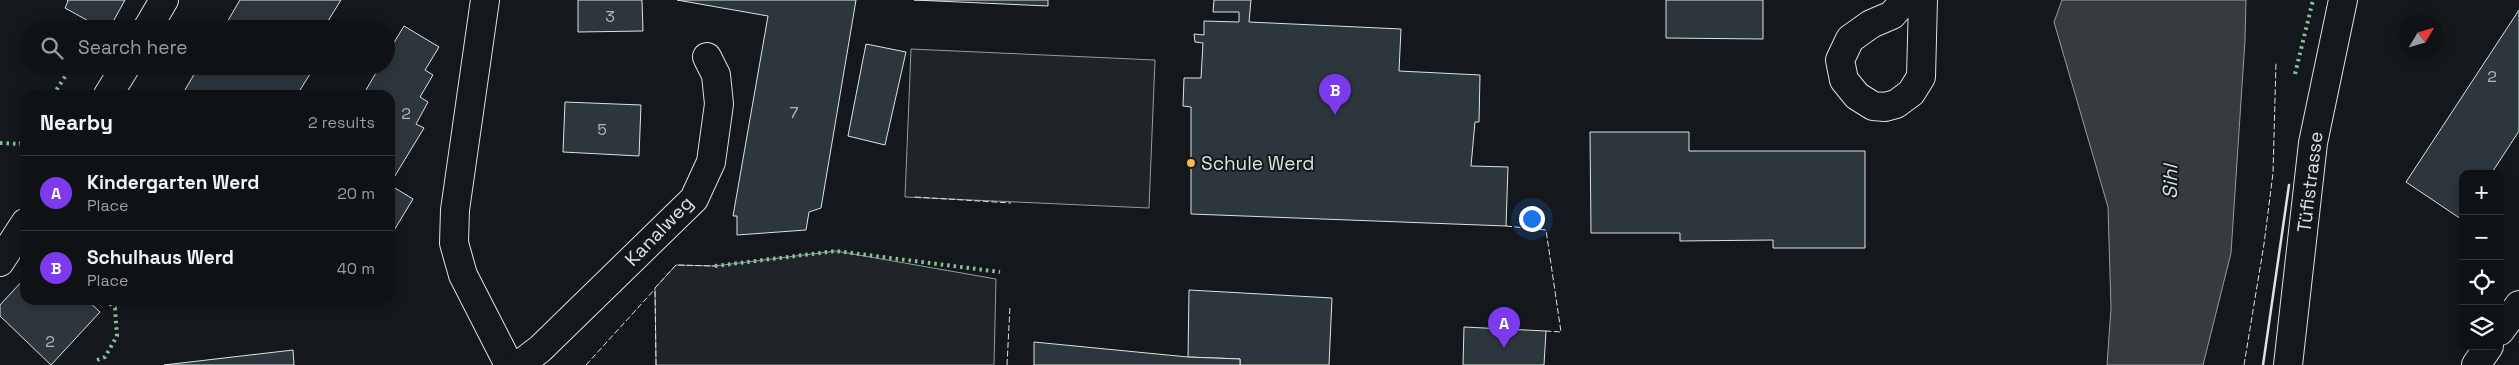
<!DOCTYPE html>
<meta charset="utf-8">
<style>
body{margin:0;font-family:"Space Grotesk",sans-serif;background:#181b1e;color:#f1f3f6}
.controls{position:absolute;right:15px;bottom:15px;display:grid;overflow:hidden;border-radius:10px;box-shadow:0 2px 12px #0003}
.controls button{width:45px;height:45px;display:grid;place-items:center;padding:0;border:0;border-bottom:1px solid #2f3234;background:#0f1215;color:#f1f3f6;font:25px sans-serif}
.compass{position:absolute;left:2399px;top:15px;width:45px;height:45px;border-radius:50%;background:#0f1215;box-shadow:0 2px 12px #0003;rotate:52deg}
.you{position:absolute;left:1531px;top:218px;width:18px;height:18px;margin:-12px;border:4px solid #fff;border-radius:50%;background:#1a73e8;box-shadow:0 0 0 8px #1a73e833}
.badge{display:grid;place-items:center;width:32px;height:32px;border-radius:50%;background:#7c3aed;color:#fff;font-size:16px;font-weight:700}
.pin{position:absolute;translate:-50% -41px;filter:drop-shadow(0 1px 2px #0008)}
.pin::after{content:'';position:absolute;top:26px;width:18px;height:15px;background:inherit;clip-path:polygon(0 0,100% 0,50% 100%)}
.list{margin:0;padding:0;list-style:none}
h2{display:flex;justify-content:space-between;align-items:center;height:65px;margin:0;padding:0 20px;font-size:21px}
h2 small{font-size:16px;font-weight:400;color:#9b9ea0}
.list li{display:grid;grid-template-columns:32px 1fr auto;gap:15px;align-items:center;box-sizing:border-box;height:75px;padding:0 20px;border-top:1px solid #2f3234}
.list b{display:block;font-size:19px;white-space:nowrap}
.list p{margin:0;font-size:16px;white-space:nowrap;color:#9b9ea0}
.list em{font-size:16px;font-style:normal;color:#9b9ea0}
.icon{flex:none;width:28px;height:28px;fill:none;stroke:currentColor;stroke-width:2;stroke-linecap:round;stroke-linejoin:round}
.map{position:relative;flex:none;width:2519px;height:365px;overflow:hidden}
.search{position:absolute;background:#0f1215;box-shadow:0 2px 12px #0003;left:20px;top:20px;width:375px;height:55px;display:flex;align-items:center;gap:12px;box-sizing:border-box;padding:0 18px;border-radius:28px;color:#9b9ea0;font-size:19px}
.panel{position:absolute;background:#0f1215;box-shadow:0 2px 12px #0003;left:20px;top:90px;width:375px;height:215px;border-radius:15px}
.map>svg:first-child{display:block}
.green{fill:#202428;stroke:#939e99}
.water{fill:#363b3e;stroke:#939e99}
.building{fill:#2c363c;stroke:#d8e6dc}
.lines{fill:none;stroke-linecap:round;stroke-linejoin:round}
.street-casing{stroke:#d8e6dc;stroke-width:30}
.secondary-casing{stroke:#d8e6dc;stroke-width:30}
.street{stroke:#14181c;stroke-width:28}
.secondary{stroke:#14181c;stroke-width:28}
.hedge{stroke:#8ac095;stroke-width:4;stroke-dasharray:2.5 4;stroke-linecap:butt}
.fence{stroke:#d8e6dc;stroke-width:1;stroke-dasharray:6 2.5;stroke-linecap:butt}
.wall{stroke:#d8e6dc;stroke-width:2.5}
.poi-dot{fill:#ffb74d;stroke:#14181c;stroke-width:2}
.labels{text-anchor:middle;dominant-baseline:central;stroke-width:4;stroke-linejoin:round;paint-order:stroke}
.number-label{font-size:16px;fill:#adbab4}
.poi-label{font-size:19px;fill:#d8e6dc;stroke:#14181c;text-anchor:start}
.street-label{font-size:19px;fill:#d8e6dc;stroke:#14181c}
.water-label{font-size:20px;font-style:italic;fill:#d8e6dc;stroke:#14181c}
</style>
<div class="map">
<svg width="2519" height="365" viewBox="0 0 2519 365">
<rect width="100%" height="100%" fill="#14181c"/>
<g class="green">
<path d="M911 49 1155 60 1149 208 905 197Z"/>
<path d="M836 251 996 279 994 365H656L655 288 676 265 715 266Z"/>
</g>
<path class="water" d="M2062 0H2246L2245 40 2231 253 2203 365H2107L2111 308 2108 207 2054 22Z"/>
<g class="building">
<path d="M67 0H125L109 29H103L65 8 68 1Z"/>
<path d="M240 0H341L323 29H223Z"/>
<path d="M578 0H642L643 31 578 32Z"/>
<path d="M677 0H856L821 208 809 212 806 230 737 235V216H733L768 16Z"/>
<path d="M914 0H1048V6Z"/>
<path d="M1214 0H1251L1249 22 1401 29 1399 71 1480 75 1479 122H1475L1471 166 1508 167 1506 226 1191 214V107L1183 106 1184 78H1201L1203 43 1195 42 1194 34 1204 35V21L1239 22V12H1213Z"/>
<path d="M1666 0H1763V39L1666 38Z"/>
<path d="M2519 10V131L2491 174H2463L2461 219 2406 182Z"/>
<path d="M404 26 439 47 425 70 433 75 420 97 428 102 416 124 424 128 390 184V95H363L380 66H386V56Z"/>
<path d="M866 44 906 52 885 145 848 136Z"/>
<path d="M199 66H315L297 95H182Z"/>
<path d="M565 102 641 105 639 156 563 152Z"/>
<path d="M1590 132H1689V151H1865V248H1773V240L1680 241V233H1591Z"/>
<path d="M390 185 413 199 390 237Z"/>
<path d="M25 278V300H87L100 312 51 365 0 316V305Z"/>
<path d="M1189 290 1332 298 1329 365H1240V359L1188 357Z"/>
<path d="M1464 327 1546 331 1544 365H1463Z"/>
<path d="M1034 342 1188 357 1240 359V365H1034Z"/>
<path d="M293 350 294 365H164Z"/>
</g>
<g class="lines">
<defs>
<g id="street">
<path d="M485 0 455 210 454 243 463 275 509 365"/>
<path d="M1905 0 1892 15 1871 24 1850 39 1840 60 1844 80 1857 96 1873 106 1885 107 1896 104 1911 93 1921 77 1923 0"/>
<path d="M147 29 164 0"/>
<path d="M108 95 126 66"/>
<path d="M0 262 25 223"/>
<path d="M519 365 540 349 694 199 711 162 719 104 716 75 707 57"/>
<path d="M2288 365 2313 143 2343 0"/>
</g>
<g id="secondary">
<path d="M2500 331 2519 305"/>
<path d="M2476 365 2489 346"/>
</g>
</defs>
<use href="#street" class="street-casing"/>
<use href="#secondary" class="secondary-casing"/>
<use href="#street" class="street"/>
<use href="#secondary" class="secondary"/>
<g class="hedge">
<path d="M2295 74 2313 0"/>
<path d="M53 95 72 66"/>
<path d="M0 143 20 144 25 137"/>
<path d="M715 266 836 251 1000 272"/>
<path d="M90 303 94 300"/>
<path d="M97 360 105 357 117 336 115 308 106 300"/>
</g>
<g class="fence">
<path d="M915 197 1011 203"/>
<path d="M1506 226 1546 230 1561 332 1546 331"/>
<path d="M586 365 655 289"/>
<path d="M656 365 655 288 676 265 715 266"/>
<path d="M1007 365 1010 306"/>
<path d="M2244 365 2264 244 2273 173 2276 62"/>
</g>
<path class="wall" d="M2263 365 2289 185"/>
</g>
<circle class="poi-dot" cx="1191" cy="163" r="5"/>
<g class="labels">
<g class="number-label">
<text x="610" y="16">3</text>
<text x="2492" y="76">2</text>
<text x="794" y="112">7</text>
<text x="406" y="113">2</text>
<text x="602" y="129">5</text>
<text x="50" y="341">2</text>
</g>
<g class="poi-label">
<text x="1201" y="163">Schule Werd</text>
</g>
<g class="street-label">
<text transform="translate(2310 182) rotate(-83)">Tüfistrasse</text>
<text transform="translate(659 231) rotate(-46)">Kanalweg</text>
</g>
<g class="water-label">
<text transform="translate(2170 182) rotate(-89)">Sihl</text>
</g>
</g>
</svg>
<div class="controls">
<button>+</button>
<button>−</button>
<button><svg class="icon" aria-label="locate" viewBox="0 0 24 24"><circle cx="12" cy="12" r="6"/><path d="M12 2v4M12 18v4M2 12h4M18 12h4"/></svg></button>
<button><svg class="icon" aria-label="layers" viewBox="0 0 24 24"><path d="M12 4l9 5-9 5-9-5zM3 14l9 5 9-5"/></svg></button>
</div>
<svg class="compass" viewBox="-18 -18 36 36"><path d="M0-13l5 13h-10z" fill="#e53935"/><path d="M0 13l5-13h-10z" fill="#9b9ea0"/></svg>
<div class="you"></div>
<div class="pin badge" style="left:1504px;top:348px">A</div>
<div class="pin badge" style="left:1335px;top:115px">B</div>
<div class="search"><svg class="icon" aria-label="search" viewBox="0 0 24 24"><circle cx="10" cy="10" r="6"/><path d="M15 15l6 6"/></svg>Search here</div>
<section class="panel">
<h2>Nearby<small>2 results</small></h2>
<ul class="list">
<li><span class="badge">A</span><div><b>Kindergarten Werd</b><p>Place</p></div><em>20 m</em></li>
<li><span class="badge">B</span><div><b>Schulhaus Werd</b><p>Place</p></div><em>40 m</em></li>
</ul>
</section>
</div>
